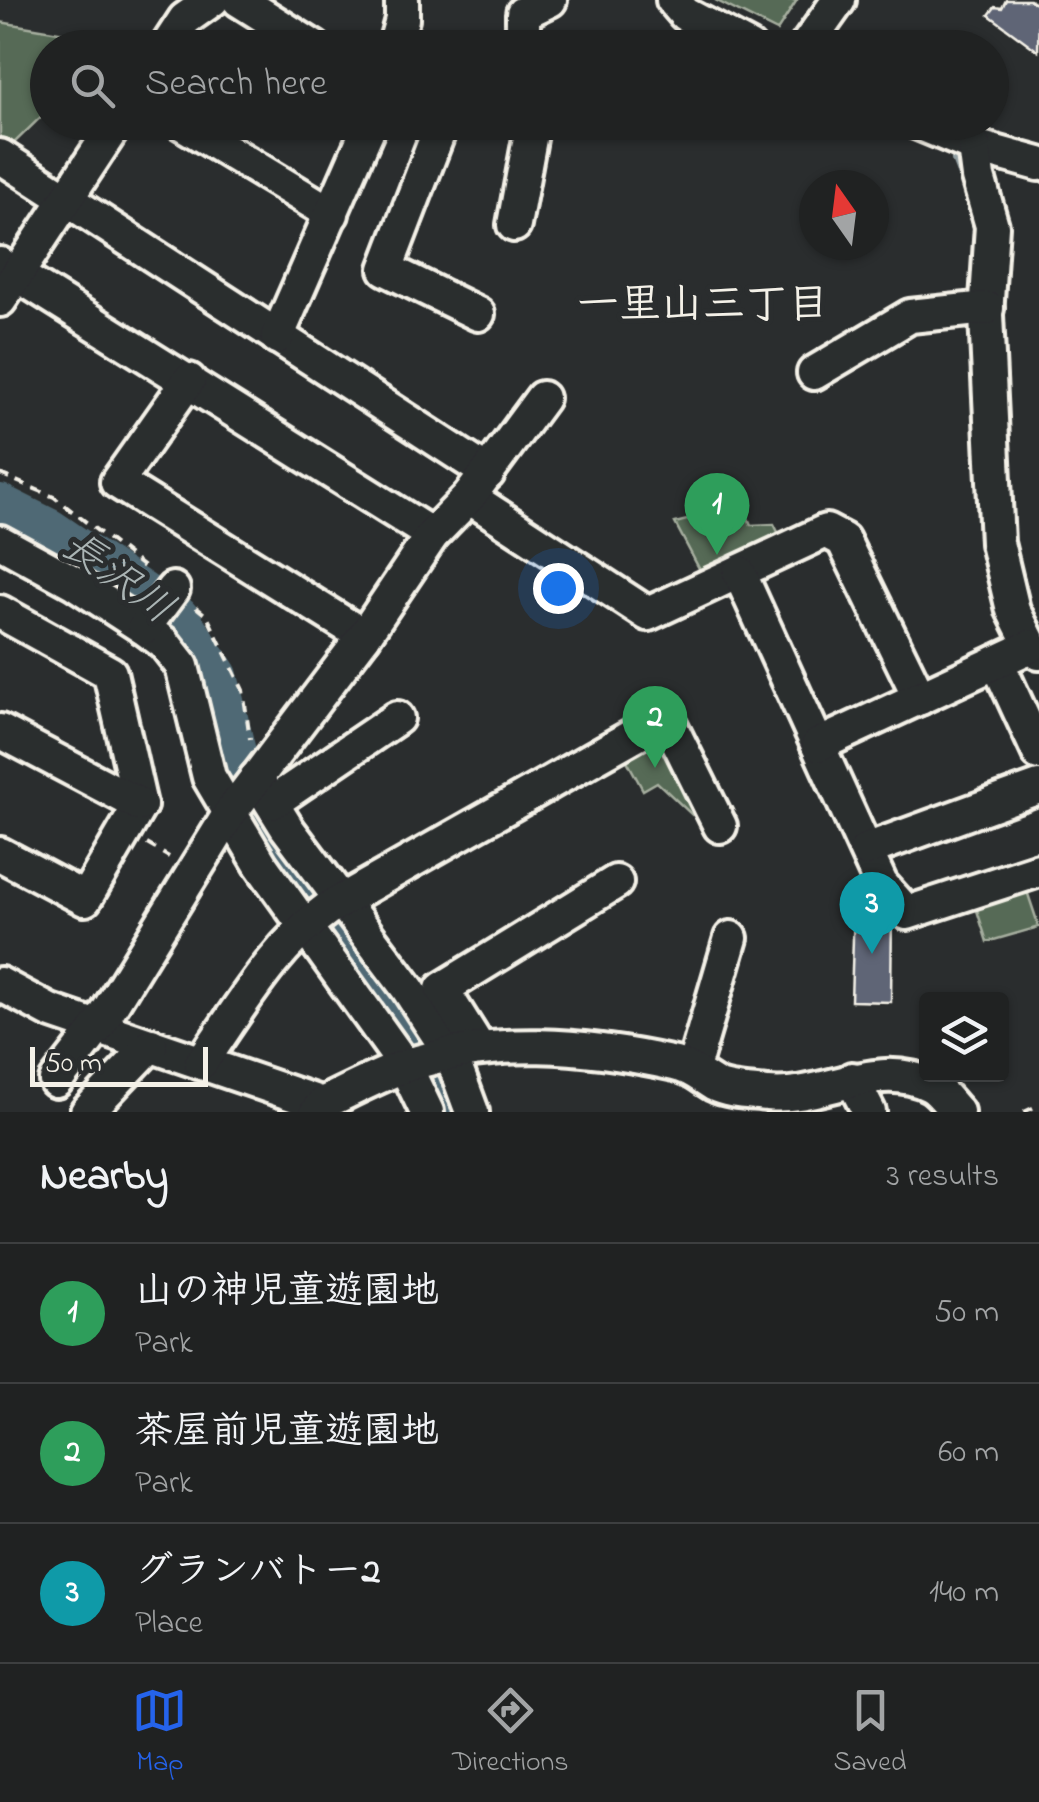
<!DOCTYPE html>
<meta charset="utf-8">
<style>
body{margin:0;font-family:"Indie Flower","Klee One",sans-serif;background:#282a2a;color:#f1f3f6}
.controls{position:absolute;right:30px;bottom:30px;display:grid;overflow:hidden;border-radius:10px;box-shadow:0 2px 8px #0004}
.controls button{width:90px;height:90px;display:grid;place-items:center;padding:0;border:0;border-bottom:2px solid #3d3f40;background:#202222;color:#f1f3f6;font:50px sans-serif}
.compass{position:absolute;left:799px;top:170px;width:90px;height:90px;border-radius:50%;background:#202222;box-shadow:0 2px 8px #0004;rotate:346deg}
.scale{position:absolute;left:30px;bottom:25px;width:178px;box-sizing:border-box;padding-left:10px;border:5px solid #f4f1e8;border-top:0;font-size:28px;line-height:35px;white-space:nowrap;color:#f4f1e8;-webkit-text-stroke:8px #2a2d2e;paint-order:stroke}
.you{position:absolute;left:558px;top:588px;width:35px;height:35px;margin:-25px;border:8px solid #fff;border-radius:50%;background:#1a73e8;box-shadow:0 0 0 15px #1a73e833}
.badge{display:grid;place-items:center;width:65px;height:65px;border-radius:50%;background:#2563eb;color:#fff;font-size:32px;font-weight:700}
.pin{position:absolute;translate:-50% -82px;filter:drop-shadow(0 2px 5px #0008)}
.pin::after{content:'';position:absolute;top:52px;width:35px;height:30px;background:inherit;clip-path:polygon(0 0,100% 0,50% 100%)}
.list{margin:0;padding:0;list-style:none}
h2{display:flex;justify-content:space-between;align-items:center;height:130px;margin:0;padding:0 40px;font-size:42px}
h2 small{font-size:32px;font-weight:400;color:#a2a4a5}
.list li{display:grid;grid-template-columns:65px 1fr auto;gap:30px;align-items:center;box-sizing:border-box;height:140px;padding:0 40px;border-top:2px solid #3d3f40}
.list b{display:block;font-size:38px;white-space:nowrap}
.list p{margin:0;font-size:32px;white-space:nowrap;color:#a2a4a5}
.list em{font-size:32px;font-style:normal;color:#a2a4a5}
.icon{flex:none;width:55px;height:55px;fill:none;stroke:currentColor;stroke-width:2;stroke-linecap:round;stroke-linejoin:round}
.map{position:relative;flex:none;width:1039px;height:1112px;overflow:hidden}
.search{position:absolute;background:#202222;box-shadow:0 2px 8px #0004;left:30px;right:30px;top:30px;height:110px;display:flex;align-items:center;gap:25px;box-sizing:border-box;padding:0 35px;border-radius:55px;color:#a2a4a5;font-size:38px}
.sheet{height:550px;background:#202222}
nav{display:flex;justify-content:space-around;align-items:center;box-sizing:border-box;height:140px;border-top:2px solid #3d3f40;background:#202222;font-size:28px;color:#a2a4a5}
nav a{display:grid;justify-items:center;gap:5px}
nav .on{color:#2563eb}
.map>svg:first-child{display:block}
.green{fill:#576b56;stroke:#a6ae9f;stroke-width:2.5}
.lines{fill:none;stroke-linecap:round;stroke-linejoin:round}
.stream{stroke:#929fa2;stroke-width:8}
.river{stroke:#506974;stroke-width:42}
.building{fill:#5e6576;stroke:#f4f1e8;stroke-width:2.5}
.minor-casing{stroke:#f4f1e8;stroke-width:40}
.path{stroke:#f4f1e8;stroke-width:4;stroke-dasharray:10 8;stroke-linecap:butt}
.minor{stroke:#2a2d2e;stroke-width:32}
.labels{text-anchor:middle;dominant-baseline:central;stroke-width:10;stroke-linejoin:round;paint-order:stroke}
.neighbourhood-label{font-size:42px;font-weight:bold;fill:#f4f1e8;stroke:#2a2d2e}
.water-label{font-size:42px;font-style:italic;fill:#aab4b4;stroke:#2a2d2e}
</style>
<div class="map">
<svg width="1039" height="1112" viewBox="0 0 1039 1112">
<rect width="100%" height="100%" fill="#2a2d2e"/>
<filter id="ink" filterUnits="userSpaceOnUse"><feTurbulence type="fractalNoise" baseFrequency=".01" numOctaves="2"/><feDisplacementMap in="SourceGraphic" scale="20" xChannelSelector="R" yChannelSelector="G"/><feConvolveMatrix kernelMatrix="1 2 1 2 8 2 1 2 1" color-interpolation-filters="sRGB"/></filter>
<g filter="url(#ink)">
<g class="green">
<path d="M715 0H797L777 31Z"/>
<path d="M0 22 82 36 98 47 48 48 47 111 9 148 0 144Z"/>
<path d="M743 506 751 525 774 524 780 536 702 574 675 523Z"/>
<path d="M648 742 667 747 703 808 692 815 657 782 643 790 624 755Z"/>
<path d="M1026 888 1039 927 987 942 975 904Z"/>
</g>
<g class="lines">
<path class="stream" d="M955 160 964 183"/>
<g class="river">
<path d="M0 505 50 530 178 617 217 676 244 790"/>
<path d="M257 811 303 887 438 1073 458 1112"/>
</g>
</g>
<g class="building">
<path d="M1006 0H1030L1039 6 1038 51 989 15 995 7 1002 8Z"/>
<path d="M854 907 892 908 891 1002 851 1001Z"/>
</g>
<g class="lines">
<defs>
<g id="minor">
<path d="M239 0 315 48"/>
<path d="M673 0 685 14 749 48"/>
<path d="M166 48 185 19 212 0"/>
<path d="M394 48 402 19V0"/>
<path d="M523 48V13L550 0"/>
<path d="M805 48 839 0"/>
<path d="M180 122 332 214"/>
<path d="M436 122 439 131 386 269 478 314"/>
<path d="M916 122 974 146 1039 164"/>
<path d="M974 146 978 177 992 226 986 315 997 543 1013 610 1031 646 1039 653"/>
<path d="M0 156 488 473"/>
<path d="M514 225 533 122"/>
<path d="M0 264 432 535"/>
<path d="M0 300 117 122"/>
<path d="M277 337 371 122"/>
<path d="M814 373 910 316 987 308"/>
<path d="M189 380 117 482 364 636"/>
<path d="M469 497 648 614 826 531 843 540 920 698"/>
<path d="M0 542 75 583 144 628 164 643 182 666 209 777 261 865 405 1066 427 1112"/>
<path d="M739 572 881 884 907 913 1039 870"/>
<path d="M0 612 110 673 140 805 85 899 0 854"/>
<path d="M144 628 173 589"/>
<path d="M997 662 1039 753"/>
<path d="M0 731 140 805"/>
<path d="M818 745 1031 646"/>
<path d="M256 778 287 828 408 989 451 1055 472 1112"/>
<path d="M272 803 397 718"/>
<path d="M866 850 1039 787"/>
<path d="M0 984 50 1011 322 1104"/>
<path d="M479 1048 442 989 616 882"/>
<path d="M201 1063C239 1009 273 948 327 909L666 717 720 826"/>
<path d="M693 1068 731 938"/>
<path d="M852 1079 869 1112"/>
<path d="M56 1081 98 1027 230 813 364 636 432 535 469 497 542 398"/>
<path d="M87 1112 151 1045"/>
<path d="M316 1112 322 1104C349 1091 377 1076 405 1066 495 1036 584 1044 675 1064 692 1068 700 1076 715 1085 728 1092 752 1092 767 1094 822 1100 876 1058 930 1085 940 1090 949 1104 957 1112"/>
</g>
</defs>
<use href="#minor" class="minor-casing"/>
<g class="path">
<path d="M0 474 54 497 149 571"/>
<path d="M196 607 207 616 243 690 250 739"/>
<path d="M147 844 169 857"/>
<path d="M1024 1112 1039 1105"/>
</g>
<use href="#minor" class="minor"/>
</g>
</g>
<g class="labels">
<g class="neighbourhood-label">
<text x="703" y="306">一里山三丁目</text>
</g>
<g class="water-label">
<text transform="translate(117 579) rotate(36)">長沢川</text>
</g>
</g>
</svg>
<div class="controls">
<button><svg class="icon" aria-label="layers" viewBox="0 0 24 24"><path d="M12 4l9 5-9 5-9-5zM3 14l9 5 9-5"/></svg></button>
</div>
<svg class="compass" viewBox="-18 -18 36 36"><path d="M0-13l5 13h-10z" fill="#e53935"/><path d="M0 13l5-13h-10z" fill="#a2a4a5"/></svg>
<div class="scale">50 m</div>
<div class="you"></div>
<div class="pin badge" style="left:717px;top:555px;background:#2e9e5b">1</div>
<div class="pin badge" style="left:655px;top:768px;background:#2e9e5b">2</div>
<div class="pin badge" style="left:872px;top:954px;background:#0f9aa8">3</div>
<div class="search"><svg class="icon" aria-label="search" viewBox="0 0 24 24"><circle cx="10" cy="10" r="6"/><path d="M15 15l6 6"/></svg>Search here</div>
</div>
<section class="sheet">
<h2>Nearby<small>3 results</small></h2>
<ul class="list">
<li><span class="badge" style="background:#2e9e5b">1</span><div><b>山の神児童遊園地</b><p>Park</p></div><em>50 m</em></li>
<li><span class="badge" style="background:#2e9e5b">2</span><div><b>茶屋前児童遊園地</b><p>Park</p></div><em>60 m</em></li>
<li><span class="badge" style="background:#0f9aa8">3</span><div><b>グランバトー2</b><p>Place</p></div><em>140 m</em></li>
</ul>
</section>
<nav>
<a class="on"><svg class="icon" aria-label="map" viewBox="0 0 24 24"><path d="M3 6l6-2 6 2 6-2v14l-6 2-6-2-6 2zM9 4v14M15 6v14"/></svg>Map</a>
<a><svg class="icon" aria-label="directions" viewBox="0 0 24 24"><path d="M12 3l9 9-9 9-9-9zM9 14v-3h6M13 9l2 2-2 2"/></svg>Directions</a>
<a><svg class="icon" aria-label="saved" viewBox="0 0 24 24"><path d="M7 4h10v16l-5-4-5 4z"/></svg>Saved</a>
</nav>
